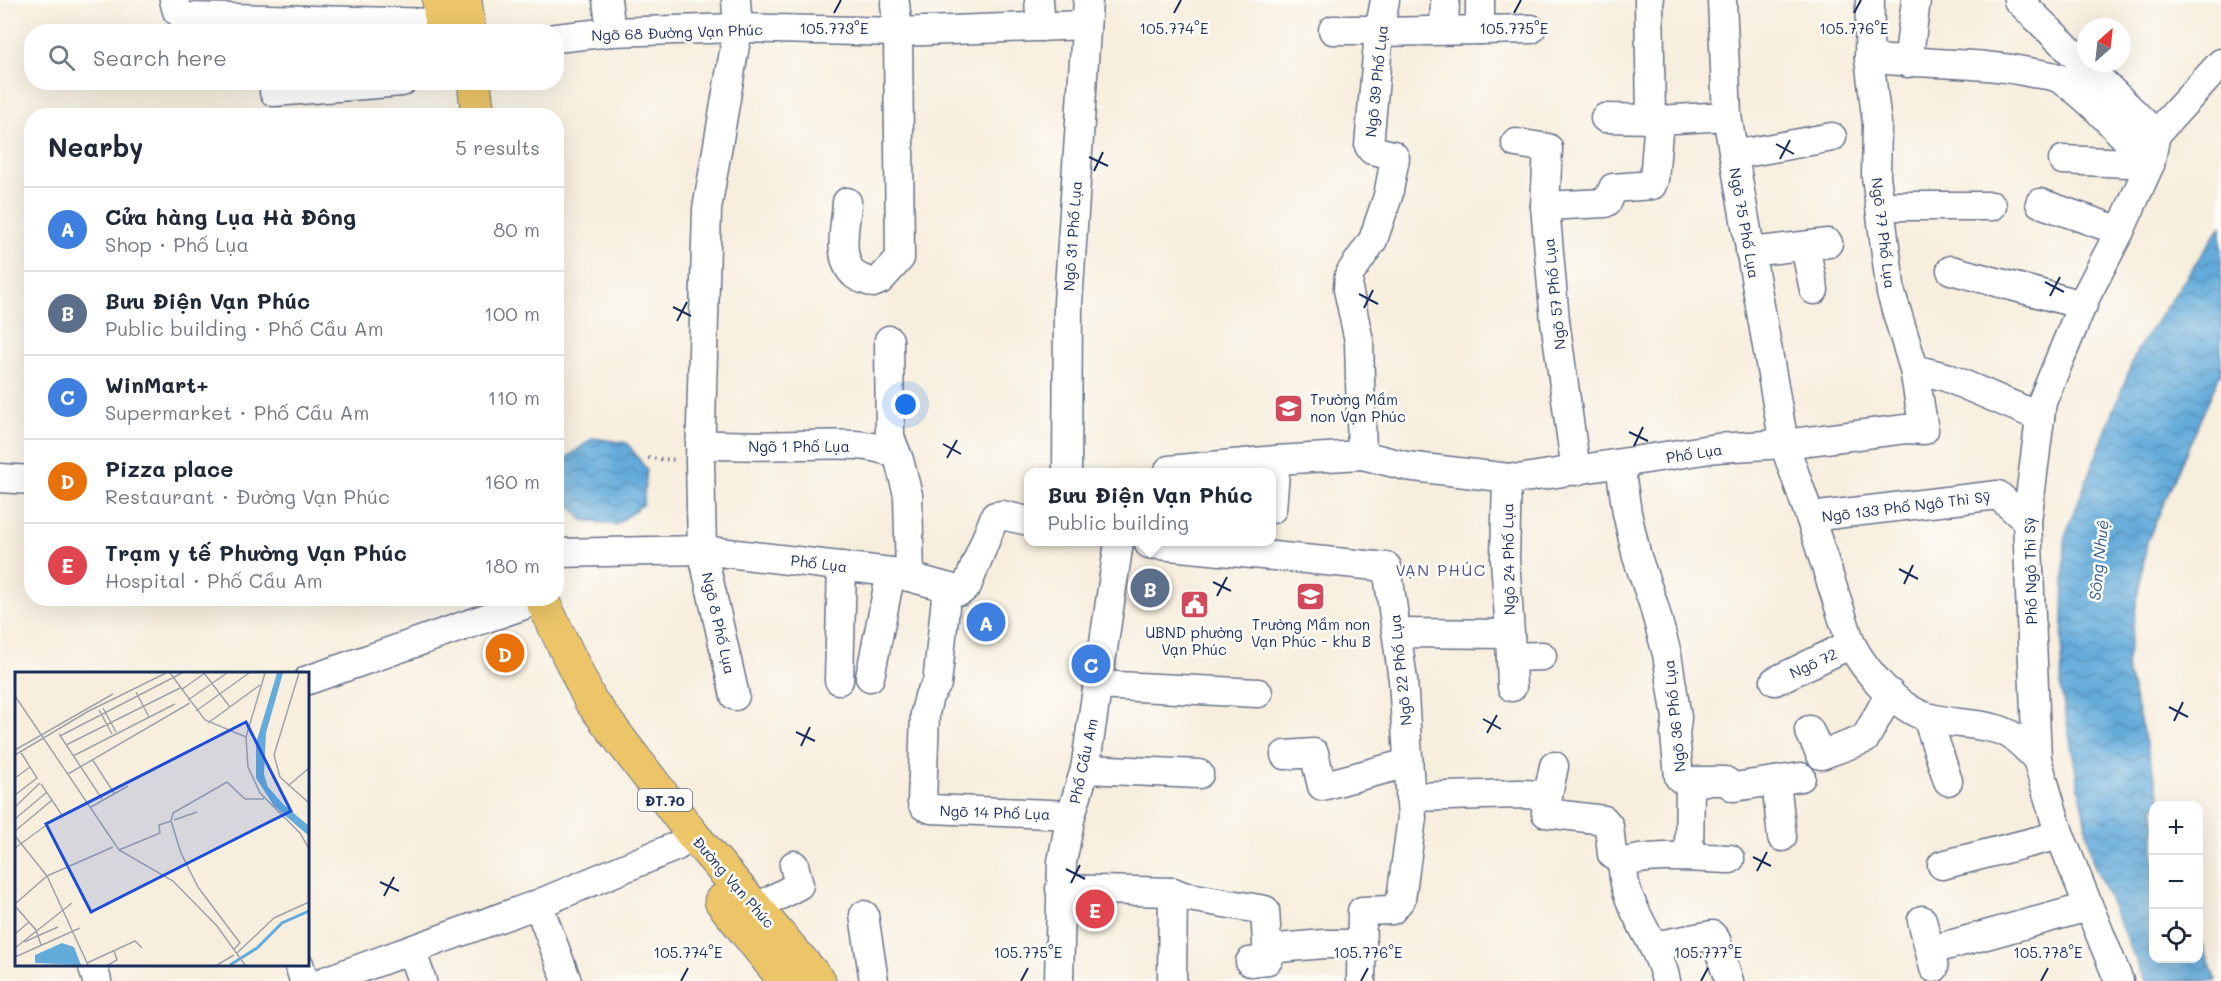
<!DOCTYPE html>
<meta charset="utf-8">
<style>
body{margin:0;font-family:Mali,sans-serif;background:#f6f6f7;color:#1f2937}
.controls{position:absolute;right:18px;bottom:18px;display:grid;overflow:hidden;border-radius:12px;box-shadow:0 6px 24px #0002}
.controls button{width:54px;height:54px;display:grid;place-items:center;padding:0;border:0;border-bottom:2px solid #e0e1e3;background:#fff;color:#1f2937;font:30px sans-serif}
.compass{position:absolute;left:2077px;top:18px;width:54px;height:54px;border-radius:50%;background:#fff;box-shadow:0 6px 24px #0002;rotate:27deg}
.you{position:absolute;left:906px;top:405px;width:21px;height:21px;margin:-15px;border:4px solid #fff;border-radius:50%;background:#1a73e8;box-shadow:0 0 0 9px #1a73e833}
.badge{display:grid;place-items:center;width:39px;height:39px;border-radius:50%;background:#2563eb;color:#fff;font-size:20px;font-weight:700}
.pin{position:absolute;translate:-50% -50%;border:3px solid #fff;box-shadow:0 2px 6px #0006}
.popup{position:absolute;left:1024px;top:468px;width:252px;height:78px;box-sizing:border-box;display:grid;place-content:center;border-radius:12px;background:#fff;filter:drop-shadow(0 2px 4px #0005);font-size:20px;white-space:nowrap;color:#747a83}
.popup b{font-size:22px;color:#1f2937}
.popup::after{content:'';position:absolute;left:50%;top:100%;margin-left:-12px;border:12px solid transparent;border-top-color:#fff}
.list{margin:0;padding:0;list-style:none}
h2{display:flex;justify-content:space-between;align-items:center;height:78px;margin:0;padding:0 24px;font-size:26px}
h2 small{font-size:20px;font-weight:400;color:#747a83}
.list li{display:grid;grid-template-columns:39px 1fr auto;gap:18px;align-items:center;box-sizing:border-box;height:84px;padding:0 24px;border-top:2px solid #e0e1e3}
.list b{display:block;font-size:22px;white-space:nowrap}
.list p{margin:0;font-size:20px;white-space:nowrap;color:#747a83}
.list em{font-size:20px;font-style:normal;color:#747a83}
.icon{flex:none;width:33px;height:33px;fill:none;stroke:currentColor;stroke-width:2;stroke-linecap:round;stroke-linejoin:round}
.map{position:relative;flex:none;width:2221px;height:981px;overflow:hidden}
.search{position:absolute;background:#fff;box-shadow:0 6px 24px #0002;left:24px;top:24px;width:540px;height:66px;display:flex;align-items:center;gap:15px;box-sizing:border-box;padding:0 21px;border-radius:24px;color:#747a83;font-size:22px}
.panel{position:absolute;background:#fff;box-shadow:0 6px 24px #0002;left:24px;top:108px;width:540px;height:498px;border-radius:24px}
.map>svg:first-child{display:block}
.water{fill:url(#water-waves);stroke:#3f6d9c;stroke-width:1.5}
.lines{fill:none;stroke-linecap:round;stroke-linejoin:round}
.minor-casing{stroke:#68728a;stroke-width:31}
.major-casing{stroke:#68728a;stroke-width:35}
.path{stroke:#68728a;stroke-width:4;stroke-dasharray:1.5 4.5;stroke-linecap:butt}
.minor{stroke:#fff;stroke-width:28}
.major{stroke:#ecc569;stroke-width:33}
.ticks{fill:none;stroke:#1b2f5e;stroke-width:2}
.labels{text-anchor:middle;dominant-baseline:central;stroke-width:5;stroke-linejoin:round;paint-order:stroke}
.shield{fill:#fdfcf7;stroke:#5f6c8c;stroke-width:1.5}
.shield-label{font-size:14px;font-weight:bold;fill:#1b2f5e}
.street-label{font-size:15px;fill:#1b2f5e;stroke:#fdfcf7}
.poi-label{font-size:15px;fill:#1b2f5e;stroke:#fdfcf7}
.water-label{font-size:16px;font-style:italic;fill:#345a89;stroke:#fdfcf7}
.neighbourhood-label{font-size:16px;letter-spacing:1.5px;fill:#51588b;stroke:#fdfcf7}
.inset-river{fill:none;stroke:#63abda;stroke-width:3}
.inset-road{fill:none;stroke:#9fa2aa;stroke-width:1.5}
.view{fill:#1d4ed8;fill-opacity:0.15;stroke:#1d4ed8;stroke-width:3}
.inset-edge{fill:none;stroke:#1b2f5e;stroke-width:3}
.ticks-label{font-size:15px;text-anchor:middle;fill:#1b2f5e;stroke:#fdfcf7;stroke-width:5;stroke-linejoin:round;paint-order:stroke}
</style>
<div class="map">
<svg width="2221" height="981" viewBox="0 0 2221 981">
<defs>
<pattern id="water-waves" width="16" height="10" patternUnits="userSpaceOnUse" patternTransform="scale(1.5)"><rect width="16" height="10" fill="#63abda"/><path d="M0 5q4-4 8 0t8 0" fill="none" stroke="#518cb4"/></pattern>
</defs>
<rect width="100%" height="100%" fill="#fdfcf7"/>
<filter id="ink" filterUnits="userSpaceOnUse"><feTurbulence type="fractalNoise" baseFrequency=".0167" numOctaves="2"/><feDisplacementMap in="SourceGraphic" scale="12" xChannelSelector="R" yChannelSelector="G"/><feConvolveMatrix kernelMatrix="1 2 1 2 8 2 1 2 1" color-interpolation-filters="sRGB"/></filter>
<filter id="wash" filterUnits="userSpaceOnUse"><feTurbulence type="fractalNoise" baseFrequency=".008" numOctaves="4" result="noise"/><feDisplacementMap in="SourceGraphic" scale="24" xChannelSelector="R" yChannelSelector="G"/><feGaussianBlur stdDeviation="1.35" result="paint"/><feColorMatrix in="noise" values="0 0 0 0 0 0 0 0 0 0 0 0 0 0 0 0 0 1.4 0 .05"/><feComposite in="paint" operator="in"/></filter>
<g filter="url(#wash)">
<rect width="100%" height="100%" fill="#f7eedd"/>
<g class="water">
<path d="M2221 226V372L2147 542 2126 666 2162 805 2154 806V958H2198L2199 935 2216 981H2145L2092 860 2061 690 2065 536 2137 350Z"/>
<path d="M593 438 627 443 647 470 643 504 616 525 582 520 561 493 565 459Z"/>
</g>
</g>
<g filter="url(#ink)">
<g class="lines">
<defs>
<g id="minor">
<path d="M174 0 177 11 186 17 441 23"/>
<path d="M607 0 611 32"/>
<path d="M1039 0 1041 27"/>
<path d="M1649 0 1651 117 1658 120 1727 116"/>
<path d="M1722 0 1727 116 1784 444 1810 517 1851 644C1865 671 1897 708 1927 717 1952 725 1981 722 2005 732 2017 737 2028 750 2037 759"/>
<path d="M2018 0 2156 134"/>
<path d="M1333 30H1379"/>
<path d="M1444 30 1445 0"/>
<path d="M1480 30 1531 29"/>
<path d="M1379 32 1480 30V0"/>
<path d="M556 38 611 32 738 28 898 32 1086 25"/>
<path d="M1869 58C1924 65 1979 61 2033 73 2041 74 2053 75 2060 79 2089 96 2125 139 2150 164"/>
<path d="M1908 63 1916 0"/>
<path d="M274 92 402 82"/>
<path d="M1605 118 1653 119"/>
<path d="M2156 134 2221 63"/>
<path d="M1516 143 1548 148 1545 206 1555 321 1576 471"/>
<path d="M1734 155 1832 137"/>
<path d="M2063 160 2150 164"/>
<path d="M847 202C846 224 836 259 855 275 860 279 867 280 873 283L880 280 900 258 898 32 895 4"/>
<path d="M2040 203 2120 231"/>
<path d="M1545 206 1605 203 1608 201 1613 188 1652 185 1654 180 1659 120"/>
<path d="M1880 206H1992"/>
<path d="M1805 246 1814 290"/>
<path d="M1750 252 1828 243"/>
<path d="M1951 270 2083 305"/>
<path d="M889 340 890 437 899 460 908 495 910 577"/>
<path d="M1914 369 1946 377 2040 417"/>
<path d="M700 444C733 446 766 446 799 445 831 445 866 441 896 454"/>
<path d="M1362 455 1359 341 1348 289 1349 275 1373 240 1388 196 1395 158 1393 155 1372 150 1369 146 1379 32 1385 0"/>
<path d="M1620 465 1627 513 1637 557 1653 603 1667 654 1677 718 1675 735 1679 777 1681 779 1690 781 1689 857"/>
<path d="M1067 472 1068 303 1088 0"/>
<path d="M1169 472V470L1276 460 1362 455 1406 466 1518 479 1717 448 1784 444 1906 429 1924 430 1914 369 1891 293 1876 176 1877 124 1869 58 1870 0"/>
<path d="M0 478 32 480"/>
<path d="M1272 509 1276 460"/>
<path d="M1810 517 1998 495 2027 521"/>
<path d="M1149 544 1387 567 1403 680 1412 818 1401 899 1392 910 1362 911 1361 981"/>
<path d="M556 553 702 550 891 572 961 591 967 586 995 516 1002 515 1028 521"/>
<path d="M947 588 937 684 929 696 925 713 922 803 924 806 931 809 1071 815"/>
<path d="M1397 633 1510 634 1505 559 1507 478"/>
<path d="M1510 634 1512 687"/>
<path d="M1511 657 1542 656"/>
<path d="M870 677 891 572"/>
<path d="M308 680 524 605"/>
<path d="M839 680 842 566"/>
<path d="M1775 681 1851 644"/>
<path d="M1097 685 1258 693"/>
<path d="M735 696 702 550 700 461 707 209 738 28 736 0"/>
<path d="M1927 717 1948 781"/>
<path d="M1809 730 1821 755 1865 739 1890 693"/>
<path d="M1285 755 1314 753 1322 786 1408 763"/>
<path d="M1085 769 1199 774"/>
<path d="M1690 781H1725L1734 787 1801 777"/>
<path d="M1776 781 1782 837"/>
<path d="M1548 795 1554 766"/>
<path d="M1410 797 1520 794 1548 795 1546 813 1604 820 1609 826 1612 854 1623 863"/>
<path d="M1623 863C1621 905 1658 940 1666 981"/>
<path d="M1623 863C1651 853 1700 858 1730 859"/>
<path d="M1942 865 2060 835"/>
<path d="M1060 889 1173 892 1183 896 1265 910 1268 960 1250 962"/>
<path d="M538 904 567 981"/>
<path d="M756 908 799 885 794 865"/>
<path d="M864 915 874 981"/>
<path d="M1922 920 1934 968"/>
<path d="M1653 946 1712 935 1716 940 1729 981"/>
<path d="M1267 949 1324 944H1362"/>
<path d="M411 950 422 981"/>
<path d="M1931 950 2088 907"/>
<path d="M92 964 97 981"/>
<path d="M299 964 304 981"/>
<path d="M325 981 538 904 677 846"/>
<path d="M1059 981 1062 862 1071 815 1085 769 1119 542"/>
<path d="M1172 981 1173 892"/>
<path d="M2119 981 2059 833 2037 759 2027 521 2042 402 2085 298 2120 231 2150 164 2156 134"/>
</g>
<g id="major">
<path d="M439 0 442 32"/>
<path d="M465 0 469 32"/>
<path d="M474 82 478 116"/>
<path d="M541 598 590 700 693 835 819 981"/>
<path d="M721 901 785 981"/>
</g>
</defs>
<use href="#minor" class="minor-casing"/>
<use href="#major" class="major-casing"/>
<path class="path" d="M648 458 678 460"/>
<use href="#minor" class="minor"/>
<use href="#major" class="major"/>
</g>
</g>
<path class="ticks" d="M834 13 841 0M1174 13 1181 0M1514 13 1521 0M1854 13 1861 0M1776 144 1794 154M1089 157 1108 166M1780 159 1790 140M1094 171 1103 152M2045 282 2064 292M1359 294 1378 304M2050 296 2060 277M673 307 691 316M1364 308 1373 290M677 321 687 302M1629 432 1648 441M943 444 961 454M1634 446 1643 427M947 458 957 440M1899 569 1918 579M1213 582 1231 591M1904 584 1913 565M1217 596 1227 577M2169 707 2188 717M1483 719 1501 729M2174 721 2183 702M796 732 815 741M1487 733 1497 715M801 746 810 727M1753 857 1771 866M1066 869 1085 879M1757 871 1767 852M380 882 399 891M1071 883 1080 865M384 896 394 877M681 981 688 968M1021 981 1028 968M1361 981 1368 968M1701 981 1708 968M2041 981 2048 968"/>
<defs>
<symbol id="school-square" viewBox="-11 -11 22 22"><rect x="-9" y="-9" width="18" height="18" rx="4" fill="#d1495b" stroke="#fdfcf7"/><path d="M0-5L7-2L0 1L-7-2ZM-4 1L0 2.5L4 1V4Q0 6-4 4Z" fill="#fff"/></symbol>
<symbol id="civic-square" viewBox="-11 -11 22 22"><rect x="-9" y="-9" width="18" height="18" rx="4" fill="#d1495b" stroke="#fdfcf7"/><path d="M-.6-6.5H3V-4.5H.6V-3L4-1V1h2V6H-6V1h2V-1L-.6-3ZM-1.2 2.5V6h2.4V2.5Z" fill="#fff"/></symbol>
</defs>
<g fill-rule="evenodd">
<use href="#school-square" x="1272" y="392" width="33" height="33"/>
<use href="#school-square" x="1294" y="580" width="33" height="33"/>
<use href="#civic-square" x="1178" y="588" width="33" height="33"/>
</g>
<g class="labels">
<rect class="shield" x="638" y="789" width="54" height="22" rx="4.5"/>
<g class="shield-label">
<text x="665" y="800">ĐT.70</text>
</g>
<g class="street-label">
<text transform="translate(677 32) rotate(-2)">Ngõ 68 Đường Vạn Phúc</text>
<text transform="translate(1376 81) rotate(-84)">Ngõ 39 Phố Lụa</text>
<text transform="translate(1745 223) rotate(80)">Ngõ 75 Phố Lụa</text>
<text transform="translate(1884 233) rotate(83)">Ngõ 77 Phố Lụa</text>
<text transform="translate(1072 236) rotate(-86)">Ngõ 31 Phố Lụa</text>
<text transform="translate(1554 294) rotate(-96)">Ngõ 57 Phố Lụa</text>
<text x="799" y="446">Ngõ 1 Phố Lụa</text>
<text transform="translate(1694 453) rotate(-9)">Phố Lụa</text>
<text transform="translate(1906 506) rotate(-7)">Ngõ 133 Phố Ngô Thì Sỹ</text>
<text transform="translate(1508 559) rotate(-91)">Ngõ 24 Phố Lụa</text>
<text transform="translate(819 563) rotate(7)">Phố Lụa</text>
<text transform="translate(2030 571) rotate(-91)">Phố Ngô Thì Sỹ</text>
<text transform="translate(719 623) rotate(77)">Ngõ 8 Phố Lụa</text>
<text transform="translate(1813 663) rotate(-25)">Ngõ 72</text>
<text transform="translate(1400 670) rotate(-96)">Ngõ 22 Phố Lụa</text>
<text transform="translate(1674 716) rotate(-96)">Ngõ 36 Phố Lụa</text>
<text transform="translate(1083 761) rotate(-78)">Phố Cầu Am</text>
<text transform="translate(995 812) rotate(2)">Ngõ 14 Phố Lụa</text>
<text transform="translate(734 882) rotate(49)">Đường Vạn Phúc</text>
</g>
<g class="poi-label">
<text x="1310" y="399" text-anchor="start">Trường Mầm<tspan x="1310" dy="17">non Vạn Phúc</tspan></text>
<text x="1311" y="624">Trường Mầm non<tspan x="1311" dy="17">Vạn Phúc - khu B</tspan></text>
<text x="1194" y="632">UBND phường<tspan x="1194" dy="17">Vạn Phúc</tspan></text>
</g>
<g class="water-label">
<text transform="translate(2098 560) rotate(-84)">Sông Nhuệ</text>
</g>
<g class="neighbourhood-label">
<text x="1441" y="569">VẠN PHÚC</text>
</g>
</g>
<g transform="translate(15 672)">
<rect width="294" height="294" fill="#f7eedd"/>
<path d="M262 1H268L251 61 249 102 253 115 269 133 294 154V164L259 134 241 106V71ZM47 271 59 275 66 293 20 291V283Z" fill="#63abda"/>
<path class="inset-river" d="M215 293 242 276 267 251 294 239"/>
<path class="inset-road" d="M155 1 190 48 231 65M189 1 215 35M284 1 259 83 265 105 294 131M166 18 190 1M121 20 134 45M0 24 104 178 158 209 202 254 230 293M173 28 212 1M88 36 101 60M84 38 97 62M181 39 234 1M193 51 245 13M44 62 87 127M45 64 167 1M231 65 233 95 245 121 285 161 294 177M231 65 250 1M51 73 165 16M0 78 98 22M0 83 72 40 151 1M58 84 160 32M77 87 99 121M53 102 175 31M0 106 15 95M273 114 294 96M0 123 22 106 5 79M37 128 48 145M0 135 25 111M76 135 113 114M0 147 32 120M159 148 182 140M156 149 166 181 183 215 225 271 219 277M156 149 158 141 212 110 230 127H249M0 159 37 128 26 112M0 164 32 204 73 293M0 176 37 149M104 178 145 161 144 153 156 149M0 232 32 204 98 175M0 234 21 258 26 273M0 262 14 250M9 270 43 255M0 276 57 231M222 281 259 246 294 230M0 285 65 256M72 291 120 269 127 276M93 293 102 288 99 279M202 293 219 283"/>
<path class="view" d="M231 50 276 139 76 240 31 152Z"/>
<rect width="294" height="294" class="inset-edge"/>
</g>
<g class="ticks-label">
<text x="834" y="34">105.773°E</text>
<text x="1174" y="34">105.774°E</text>
<text x="1514" y="34">105.775°E</text>
<text x="1854" y="34">105.776°E</text>
<text x="688" y="958">105.774°E</text>
<text x="1028" y="958">105.775°E</text>
<text x="1368" y="958">105.776°E</text>
<text x="1708" y="958">105.777°E</text>
<text x="2048" y="958">105.778°E</text>
</g>
</svg>
<div class="controls">
<button>+</button>
<button>−</button>
<button><svg class="icon" aria-label="locate" viewBox="0 0 24 24"><circle cx="12" cy="12" r="6"/><path d="M12 2v4M12 18v4M2 12h4M18 12h4"/></svg></button>
</div>
<svg class="compass" viewBox="-18 -18 36 36"><path d="M0-13l5 13h-10z" fill="#e53935"/><path d="M0 13l5-13h-10z" fill="#747a83"/></svg>
<div class="you"></div>
<div class="pin badge" style="left:986px;top:622px;background:#3f7fe0">A</div>
<div class="pin badge" style="left:1150px;top:588px;background:#5c6f8a">B</div>
<div class="popup"><b>Bưu Điện Vạn Phúc</b>Public building</div>
<div class="pin badge" style="left:1091px;top:664px;background:#3f7fe0">C</div>
<div class="pin badge" style="left:505px;top:653px;background:#e8710a">D</div>
<div class="pin badge" style="left:1095px;top:909px;background:#e0444e">E</div>
<div class="search"><svg class="icon" aria-label="search" viewBox="0 0 24 24"><circle cx="10" cy="10" r="6"/><path d="M15 15l6 6"/></svg>Search here</div>
<section class="panel">
<h2>Nearby<small>5 results</small></h2>
<ul class="list">
<li><span class="badge" style="background:#3f7fe0">A</span><div><b>Cửa hàng Lụa Hà Đông</b><p>Shop · Phố Lụa</p></div><em>80 m</em></li>
<li><span class="badge" style="background:#5c6f8a">B</span><div><b>Bưu Điện Vạn Phúc</b><p>Public building · Phố Cầu Am</p></div><em>100 m</em></li>
<li><span class="badge" style="background:#3f7fe0">C</span><div><b>WinMart+</b><p>Supermarket · Phố Cầu Am</p></div><em>110 m</em></li>
<li><span class="badge" style="background:#e8710a">D</span><div><b>Pizza place</b><p>Restaurant · Đường Vạn Phúc</p></div><em>160 m</em></li>
<li><span class="badge" style="background:#e0444e">E</span><div><b>Trạm y tế Phường Vạn Phúc</b><p>Hospital · Phố Cầu Am</p></div><em>180 m</em></li>
</ul>
</section>
</div>
